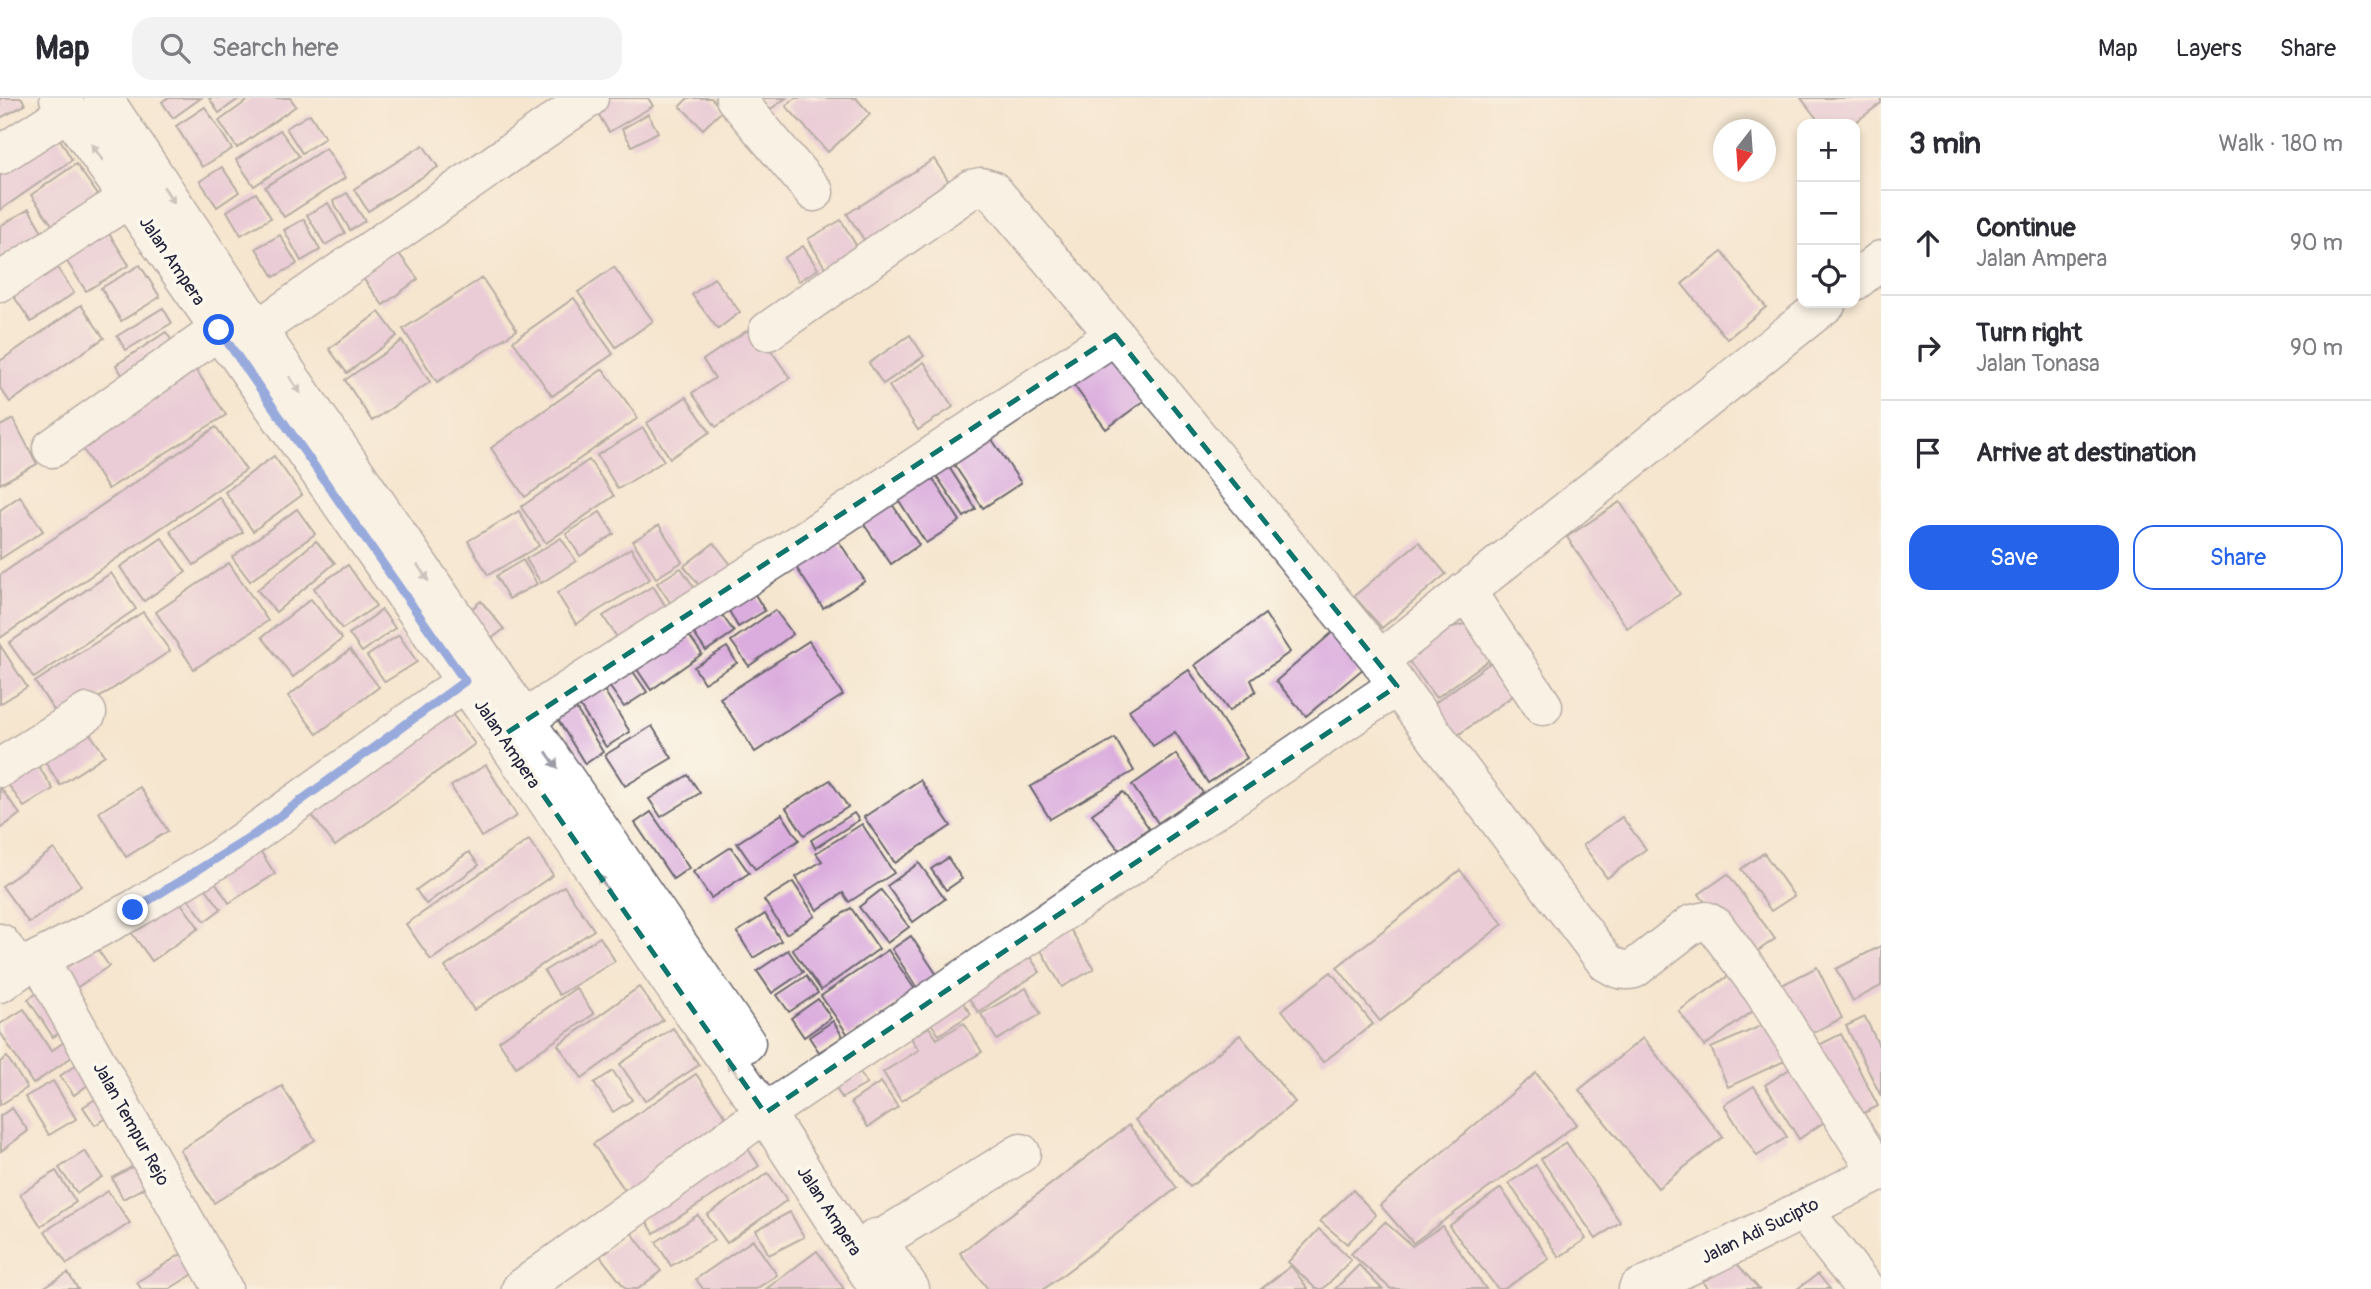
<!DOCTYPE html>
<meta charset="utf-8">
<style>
body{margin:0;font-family:Pangolin,sans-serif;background:#f2f2f3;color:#2b2b33}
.controls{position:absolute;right:21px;top:21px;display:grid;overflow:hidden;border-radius:14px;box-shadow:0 4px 10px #0003}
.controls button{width:63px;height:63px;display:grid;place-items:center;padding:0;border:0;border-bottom:2px solid #e1e1e2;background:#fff;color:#2b2b33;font:35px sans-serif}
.compass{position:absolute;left:1713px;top:21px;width:63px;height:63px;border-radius:50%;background:#fff;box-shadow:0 4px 10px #0003;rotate:197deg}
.stop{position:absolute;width:21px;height:21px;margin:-16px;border:5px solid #2563eb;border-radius:50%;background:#fff}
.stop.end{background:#2563eb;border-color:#fff;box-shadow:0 2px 7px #0008}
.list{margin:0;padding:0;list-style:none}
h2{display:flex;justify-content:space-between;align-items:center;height:91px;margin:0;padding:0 28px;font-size:30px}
h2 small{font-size:23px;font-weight:400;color:#7c7c81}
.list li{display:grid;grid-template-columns:46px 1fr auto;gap:21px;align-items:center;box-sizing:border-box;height:105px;padding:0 28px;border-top:2px solid #e1e1e2}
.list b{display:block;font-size:26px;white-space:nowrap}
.list p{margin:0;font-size:23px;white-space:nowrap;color:#7c7c81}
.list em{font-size:23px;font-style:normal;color:#7c7c81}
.actions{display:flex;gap:14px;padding:21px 28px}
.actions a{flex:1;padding:16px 0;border:2px solid #2563eb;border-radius:21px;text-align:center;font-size:24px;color:#2563eb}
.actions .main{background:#2563eb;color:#fff}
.icon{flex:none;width:38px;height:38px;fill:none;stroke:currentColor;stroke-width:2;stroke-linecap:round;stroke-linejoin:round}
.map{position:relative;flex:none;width:1881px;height:1191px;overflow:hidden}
header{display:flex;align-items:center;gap:42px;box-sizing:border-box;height:98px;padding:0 35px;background:#fff;border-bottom:2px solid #e1e1e2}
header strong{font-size:33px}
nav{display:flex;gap:38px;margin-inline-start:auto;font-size:24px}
.search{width:490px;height:63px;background:#f2f2f3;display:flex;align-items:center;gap:18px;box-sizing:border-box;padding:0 24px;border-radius:21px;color:#7c7c81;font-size:26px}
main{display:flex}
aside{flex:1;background:#fff}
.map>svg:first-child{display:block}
.building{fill:#dbadde}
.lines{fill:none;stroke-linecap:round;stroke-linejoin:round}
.minor-casing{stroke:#6c676f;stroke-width:41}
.major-casing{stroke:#6c676f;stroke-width:41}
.minor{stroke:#fff;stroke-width:38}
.major{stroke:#fff;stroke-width:38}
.oneway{fill:#9c9ca7}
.route{stroke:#2563eb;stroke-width:9}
.marked{fill:none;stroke:#0f766e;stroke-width:5;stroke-dasharray:14 9;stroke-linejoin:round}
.labels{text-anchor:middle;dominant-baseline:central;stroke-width:7;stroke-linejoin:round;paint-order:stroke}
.street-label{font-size:18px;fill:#22223b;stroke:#fbf7ec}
</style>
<header>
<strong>Map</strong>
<div class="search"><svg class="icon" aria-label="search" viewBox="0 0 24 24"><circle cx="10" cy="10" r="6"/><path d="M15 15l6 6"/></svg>Search here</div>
<nav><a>Map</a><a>Layers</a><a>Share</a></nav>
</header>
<main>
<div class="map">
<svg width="1881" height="1191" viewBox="0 0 1881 1191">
<rect width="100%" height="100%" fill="#fbf7ec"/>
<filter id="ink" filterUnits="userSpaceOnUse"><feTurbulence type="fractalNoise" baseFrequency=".0143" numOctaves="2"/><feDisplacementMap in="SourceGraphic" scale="14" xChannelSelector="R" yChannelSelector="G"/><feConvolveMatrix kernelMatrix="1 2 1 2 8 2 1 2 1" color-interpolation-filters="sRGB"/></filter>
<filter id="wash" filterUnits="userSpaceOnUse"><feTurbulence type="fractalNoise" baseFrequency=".00686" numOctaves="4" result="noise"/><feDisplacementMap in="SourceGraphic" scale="28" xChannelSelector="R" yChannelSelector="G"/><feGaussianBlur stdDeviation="1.57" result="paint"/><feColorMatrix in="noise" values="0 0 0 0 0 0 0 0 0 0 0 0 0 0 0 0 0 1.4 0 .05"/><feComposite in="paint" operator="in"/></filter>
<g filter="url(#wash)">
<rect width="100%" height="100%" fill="#f5e6cf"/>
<g id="blocks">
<g class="building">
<path d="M0 0H22L25 7 0 20Z"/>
<path d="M167 0H201L173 20 162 4Z"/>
<path d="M209 0H240L219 15Z"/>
<path d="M251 0H290L296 8 237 50 219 23Z"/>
<path d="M604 0H648L653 8 609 34 593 7Z"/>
<path d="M688 0H711L723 12 703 31 680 8Z"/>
<path d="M758 0H786L768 13Z"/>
<path d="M795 0H856L870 16 828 54 786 8Z"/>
<path d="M1801 0H1881V5L1853 26H1821Z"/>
<path d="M205 9 232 51 202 69 176 28Z"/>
<path d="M310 16 325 40 302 55 286 30Z"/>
<path d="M648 16 658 34 632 48 622 31Z"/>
<path d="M53 29 72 62 0 112V67Z"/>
<path d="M280 32 299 58 254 88 236 62Z"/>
<path d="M423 47 438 69 368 113 354 91Z"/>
<path d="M326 50 345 80 284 119 265 89Z"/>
<path d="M934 61 953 90 867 146 847 116Z"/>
<path d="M76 66 103 104 58 135 31 97Z"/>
<path d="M222 69 239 94 217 109 200 83Z"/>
<path d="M256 95 271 120 241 137 227 113Z"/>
<path d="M347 95 365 123 350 132 333 103Z"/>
<path d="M328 105 345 135 325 147 307 117Z"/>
<path d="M29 111 48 144 0 173V128Z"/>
<path d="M304 121 320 152 301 163 284 132Z"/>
<path d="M841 122 863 159 830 178 808 141Z"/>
<path d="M103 126 129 167 86 193 60 153Z"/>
<path d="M280 137 297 166 274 179 256 150Z"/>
<path d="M388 141 418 181 383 207 353 167Z"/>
<path d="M803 148 818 171 799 183 784 160Z"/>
<path d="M1722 154 1766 209 1727 241 1682 186Z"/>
<path d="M54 165 74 195 31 224 11 194Z"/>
<path d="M140 167 160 199 121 223 101 190Z"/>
<path d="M614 169 653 223 616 249 578 194Z"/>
<path d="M482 180 517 232 437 284 403 231Z"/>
<path d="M714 180 740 214 718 231 692 197Z"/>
<path d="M574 200 613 256 552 298 513 243Z"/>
<path d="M81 207 104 240 10 304 0 290V263Z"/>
<path d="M163 210 172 225 126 252 117 238Z"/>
<path d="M379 214 397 238 347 275 329 251Z"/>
<path d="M754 228 790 280 716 329 692 295 715 280 703 262Z"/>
<path d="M166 234 177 251 127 284 116 267Z"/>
<path d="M910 237 924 258 883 286 869 265Z"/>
<path d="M402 243 430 284 372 323 345 282Z"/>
<path d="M1112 250 1149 299 1106 331 1070 282Z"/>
<path d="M924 264 953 309 918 332 889 288Z"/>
<path d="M192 266 226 317 108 391 76 340Z"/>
<path d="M603 271 638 320 525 399 491 350Z"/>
<path d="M686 299 710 334 670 360 647 325Z"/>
<path d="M13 321 37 366 0 386V328Z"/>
<path d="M216 329 246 372 0 540V477Z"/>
<path d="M643 330 664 363 618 391 597 357Z"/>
<path d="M985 331 1021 385 983 410 947 356Z"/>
<path d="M274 358 302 397 253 433 225 394Z"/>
<path d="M943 360 976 411 964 419 930 368Z"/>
<path d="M589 362 614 398 546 445 521 409Z"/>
<path d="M925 369 960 423 926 445 891 390Z"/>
<path d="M20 398 43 433 0 461V412Z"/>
<path d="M219 399 243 434 194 467 170 433Z"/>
<path d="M888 400 919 447 891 466 859 419Z"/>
<path d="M1620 404 1680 496 1627 530 1567 439Z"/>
<path d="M297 411 315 436 250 483 232 459Z"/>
<path d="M519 413 539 448 488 477 468 443Z"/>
<path d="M600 414 614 436 580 458 566 436Z"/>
<path d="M659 427 682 464 656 480 633 443Z"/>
<path d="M834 436 865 483 823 510 792 463Z"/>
<path d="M162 440 186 474 144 503 120 469Z"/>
<path d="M561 440 576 463 541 485 526 461Z"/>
<path d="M316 443 335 465 276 514 257 492Z"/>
<path d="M1419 444 1446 476 1382 530 1354 498Z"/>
<path d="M714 445 736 473 706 496 684 468Z"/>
<path d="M631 450 650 481 576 526 557 495Z"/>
<path d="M523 462 537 486 509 501 496 478Z"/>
<path d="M229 465 268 523 194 571 156 514Z"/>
<path d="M348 467 376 508 342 531 314 490Z"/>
<path d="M681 470 700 498 676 513 657 485Z"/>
<path d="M111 475 136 511 34 580 9 545Z"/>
<path d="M748 485 765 513 738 529 722 500Z"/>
<path d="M653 488 671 517 622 547 603 518Z"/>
<path d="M311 501 342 541 293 579 262 539Z"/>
<path d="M481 503 504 531 491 541 469 513Z"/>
<path d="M715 507 734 534 706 553 688 527Z"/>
<path d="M382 512 395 530 362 554 349 536Z"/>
<path d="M775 512 793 536 749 568 731 543Z"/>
<path d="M143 514 170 553 62 624 35 584Z"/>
<path d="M1265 516 1290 554 1251 582 1256 593 1229 613 1195 567Z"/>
<path d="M1481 522 1498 544 1489 562 1436 600 1408 562 1448 530Z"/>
<path d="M683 529 702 556 651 592 632 564Z"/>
<path d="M1333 534 1364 570 1306 618 1276 583Z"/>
<path d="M399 537 417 564 385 584 367 558Z"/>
<path d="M809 543 843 597 755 654 720 600Z"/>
<path d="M0 547 27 589 0 606Z"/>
<path d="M727 549 737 565 704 585 694 569Z"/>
<path d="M350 552 379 589 317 636 288 598Z"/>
<path d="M1501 557 1525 589 1455 639 1432 607Z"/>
<path d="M630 569 647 594 624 609 607 585Z"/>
<path d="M1189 572 1247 660 1208 685 1175 634 1153 648 1129 612Z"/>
<path d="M599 584 630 634 606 649 574 599Z"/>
<path d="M570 601 603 654 585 666 552 612Z"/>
<path d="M442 603 475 646 335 748 303 705Z"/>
<path d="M652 628 672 660 625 688 605 657Z"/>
<path d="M86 630 105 657 60 687 42 659Z"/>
<path d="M1115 640 1134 673 1050 721 1030 689Z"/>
<path d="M1176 656 1203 695 1158 725 1132 687Z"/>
<path d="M35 663 53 691 24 709 5 682Z"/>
<path d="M486 667 517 718 481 739 451 688Z"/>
<path d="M688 677 700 695 661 719 649 701Z"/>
<path d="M830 682 848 709 804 737 786 710Z"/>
<path d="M920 682 951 728 895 765 864 719Z"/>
<path d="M0 689 20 716 0 731Z"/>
<path d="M140 689 168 733 126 759 99 714Z"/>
<path d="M1123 694 1149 730 1119 752 1092 716Z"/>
<path d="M651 714 689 770 673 781 635 725Z"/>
<path d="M854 715 859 722 815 750 811 742Z"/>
<path d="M782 716 799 742 755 771 737 745Z"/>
<path d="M1622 719 1646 751 1607 780 1583 747Z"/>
<path d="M862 726 894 775 849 804 843 795 817 812 796 779 822 763 816 755Z"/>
<path d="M529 742 553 777 431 862 406 826Z"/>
<path d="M254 743 275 776 229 805 208 773Z"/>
<path d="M731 749 749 775 711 800 693 774Z"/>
<path d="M54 751 81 787 29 825 2 788Z"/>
<path d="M469 754 479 767 426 806 416 792Z"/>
<path d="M1764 755 1794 798 1771 813 1741 771Z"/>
<path d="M948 760 962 781 946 792 931 771Z"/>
<path d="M919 765 945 801 913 824 887 788Z"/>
<path d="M1460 772 1503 826 1380 923 1337 869Z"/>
<path d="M195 776 221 811 205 823 179 789Z"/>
<path d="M1728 776 1775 841 1746 861 1699 796Z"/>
<path d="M793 784 815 818 786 836 764 802Z"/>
<path d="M564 788 594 832 474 912 445 869Z"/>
<path d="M881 792 909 829 887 845 859 809Z"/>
<path d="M173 794 199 830 152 863 126 827Z"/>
<path d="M851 810 879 851 821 892 792 851Z"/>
<path d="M765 816 781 843 753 860 737 834Z"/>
<path d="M1066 824 1094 871 1062 889 1035 842Z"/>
<path d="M911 838 937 877 917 890 892 851Z"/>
<path d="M600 839 615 863 559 897 544 873Z"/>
<path d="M1881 848V888L1853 903 1836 871Z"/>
<path d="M96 849 109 868 73 892 60 872Z"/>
<path d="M1024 850 1040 874 978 914 963 891Z"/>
<path d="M788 852 803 874 772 895 757 873Z"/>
<path d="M888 852 916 893 849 938 821 898Z"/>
<path d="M1817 869 1842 920 1807 938 1782 887Z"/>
<path d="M1738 871 1763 906 1704 948 1679 913Z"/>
<path d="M1331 874 1373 926 1323 964 1282 912Z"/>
<path d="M806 878 818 895 789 914 777 897Z"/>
<path d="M639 889 663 922 582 980 558 947Z"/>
<path d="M45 890 70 928 53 939 28 901Z"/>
<path d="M576 890 594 916 516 969 499 943Z"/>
<path d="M1026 890 1041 916 997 942 981 916Z"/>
<path d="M957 896 971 916 939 937 926 918Z"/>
<path d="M818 901 831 920 804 939 791 920Z"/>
<path d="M24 911 51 953 70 940 79 954 33 986 0 934V926Z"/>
<path d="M1865 919 1881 952V998L1846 928Z"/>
<path d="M1774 922 1791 960 1728 989 1711 950Z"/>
<path d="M833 923 843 939 819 954 809 939Z"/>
<path d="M964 925 982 954 901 1003 883 974 919 952 911 940 929 929 937 941Z"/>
<path d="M673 930 699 967 645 1003 620 966Z"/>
<path d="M1841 936 1878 1008 1850 1022 1813 950Z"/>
<path d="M1240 937 1295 1004 1190 1089 1135 1022Z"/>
<path d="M1643 940 1723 1039 1658 1090 1579 992Z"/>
<path d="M7 959 27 990 0 1007V964Z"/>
<path d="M83 962 96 981 74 997 60 978Z"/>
<path d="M1796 967 1830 1020 1799 1041 1765 987Z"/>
<path d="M857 970 867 986 842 1000 832 984Z"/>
<path d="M613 973 632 1002 613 1014 594 985Z"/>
<path d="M1536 975 1577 1026 1413 1145 1380 1107Z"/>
<path d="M696 976 730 1025 627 1095 593 1046Z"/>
<path d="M53 983 76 1021 49 1037 25 999Z"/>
<path d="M881 984 898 1009 868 1029 851 1004Z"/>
<path d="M282 988 315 1042 214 1105 180 1052Z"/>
<path d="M1754 988 1787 1039 1757 1058 1724 1007Z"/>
<path d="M105 995 117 1014 95 1027 83 1009Z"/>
<path d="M12 1010 28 1033 1 1053 0 1018Z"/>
<path d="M1129 1027 1177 1090 1044 1191H988L960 1155Z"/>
<path d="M743 1043 759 1068 654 1135 638 1110Z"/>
<path d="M1566 1044 1620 1124 1596 1141 1541 1061Z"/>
<path d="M85 1053 102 1079 77 1095 59 1070Z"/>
<path d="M141 1064 153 1085 123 1101 112 1080Z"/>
<path d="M1536 1067 1586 1141 1559 1159 1509 1085Z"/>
<path d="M56 1073 76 1104 41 1128 20 1096Z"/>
<path d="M768 1075 787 1102 727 1145 707 1117Z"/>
<path d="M1501 1090 1549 1161 1504 1191H1498L1449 1128Z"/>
<path d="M1353 1092 1376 1117 1347 1146 1320 1123Z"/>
<path d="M108 1093 130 1125 67 1166 45 1133Z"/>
<path d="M790 1114 804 1139 769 1157 756 1132Z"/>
<path d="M698 1117 714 1142 671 1168 656 1144Z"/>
<path d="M1385 1124 1412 1148 1442 1128 1486 1191H1391L1351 1156Z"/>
<path d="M1319 1131 1351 1162 1323 1191H1316L1288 1164Z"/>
<path d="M631 1134 661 1173 638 1191H626L600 1158Z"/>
<path d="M753 1142 777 1177 756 1191H703L696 1181Z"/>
<path d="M817 1153 844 1191H766Z"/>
<path d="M1726 1153 1759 1191H1709L1697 1177Z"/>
<path d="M183 1155 195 1175 169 1191H141L137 1184Z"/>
<path d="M1359 1167 1382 1191H1335Z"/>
<path d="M1291 1168 1308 1191H1261Z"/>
<path d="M68 1175 78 1191H41Z"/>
<path d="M1818 1176 1830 1191H1797Z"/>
</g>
</g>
</g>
<g filter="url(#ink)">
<use href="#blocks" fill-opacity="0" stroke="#6c676f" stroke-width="2"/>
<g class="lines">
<defs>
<g id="minor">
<path d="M735 0 814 94"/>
<path d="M0 57 68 13"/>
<path d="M1855 183 1881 162"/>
<path d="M0 184 129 100"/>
<path d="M768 233 971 91 981 89 992 92 1115 237 1380 562 1397 588 1606 864C1616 870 1622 874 1634 871L1692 826 1706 823 1715 828 1763 893 1878 1074"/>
<path d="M231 250 589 0"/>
<path d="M52 350 219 232"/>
<path d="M1466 493 1543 608"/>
<path d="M1380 562 1827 205"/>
<path d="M502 638 552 603 814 436 1115 237"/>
<path d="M0 670 87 615"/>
<path d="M0 845 20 871"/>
<path d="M39 861 223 1191"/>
<path d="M0 885 20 871 133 812 221 759 487 568"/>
<path d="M1803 1112 1865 1191"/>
<path d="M857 1156 1021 1055"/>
<path d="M521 1191 765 1015 1397 588"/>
<path d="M1638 1191 1704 1161 1881 1073"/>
</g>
<g id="major">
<path d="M59 0 465 583 674 888 765 1015 879 1191"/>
<path d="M103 0 257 231 746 945"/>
<path d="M876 1140 910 1191"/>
</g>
</defs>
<use href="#minor" class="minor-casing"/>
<use href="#major" class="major-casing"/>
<use href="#minor" class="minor"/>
<use href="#major" class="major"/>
</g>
<defs><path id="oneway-solid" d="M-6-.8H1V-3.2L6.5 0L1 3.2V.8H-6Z" transform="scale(1.75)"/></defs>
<g class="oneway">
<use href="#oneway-solid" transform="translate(97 54) rotate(-125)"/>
<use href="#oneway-solid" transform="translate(169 97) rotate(57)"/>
<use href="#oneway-solid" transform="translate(295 287) rotate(56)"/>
<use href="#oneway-solid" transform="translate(423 475) rotate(56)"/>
<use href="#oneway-solid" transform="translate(552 662) rotate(55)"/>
<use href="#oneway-solid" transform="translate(603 785) rotate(-125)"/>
<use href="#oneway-solid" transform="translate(733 971) rotate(-126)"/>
</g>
</g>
<g class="lines" filter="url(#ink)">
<path class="route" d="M133 812 251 739 465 583 219 232"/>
</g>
<path d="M0 0H1881V1191H0ZM1115 237 1397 588 765 1015 502 638Z" fill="#f5e6cf" fill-opacity=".55" fill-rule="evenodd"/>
<path class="marked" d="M1115 237 1397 588 765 1015 502 638Z"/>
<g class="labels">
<g class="street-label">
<text transform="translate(172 163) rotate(56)">Jalan Ampera</text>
<text transform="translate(507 646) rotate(56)">Jalan Ampera</text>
<text transform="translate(131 1026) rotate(61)">Jalan Tempur Rejo</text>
<text transform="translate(829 1113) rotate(57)">Jalan Ampera</text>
<text transform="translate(1760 1133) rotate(-26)">Jalan Adi Sucipto</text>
</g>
</g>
</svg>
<div class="controls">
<button>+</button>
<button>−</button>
<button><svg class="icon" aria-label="locate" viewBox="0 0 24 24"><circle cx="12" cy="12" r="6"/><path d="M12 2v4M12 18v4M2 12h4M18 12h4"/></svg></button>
</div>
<svg class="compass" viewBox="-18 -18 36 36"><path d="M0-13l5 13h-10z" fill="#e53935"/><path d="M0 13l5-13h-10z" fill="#7c7c81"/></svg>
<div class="stop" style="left:219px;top:232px"></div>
<div class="stop end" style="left:133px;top:812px"></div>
</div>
<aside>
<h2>3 min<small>Walk · 180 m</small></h2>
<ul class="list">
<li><svg class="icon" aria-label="ahead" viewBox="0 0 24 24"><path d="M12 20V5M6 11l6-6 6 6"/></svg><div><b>Continue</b><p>Jalan Ampera</p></div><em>90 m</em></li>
<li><svg class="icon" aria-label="right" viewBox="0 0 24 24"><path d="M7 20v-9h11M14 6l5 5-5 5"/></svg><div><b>Turn right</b><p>Jalan Tonasa</p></div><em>90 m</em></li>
<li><svg class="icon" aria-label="arrive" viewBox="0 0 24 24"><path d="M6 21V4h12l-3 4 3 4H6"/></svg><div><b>Arrive at destination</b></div></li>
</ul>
<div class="actions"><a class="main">Save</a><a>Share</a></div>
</aside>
</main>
